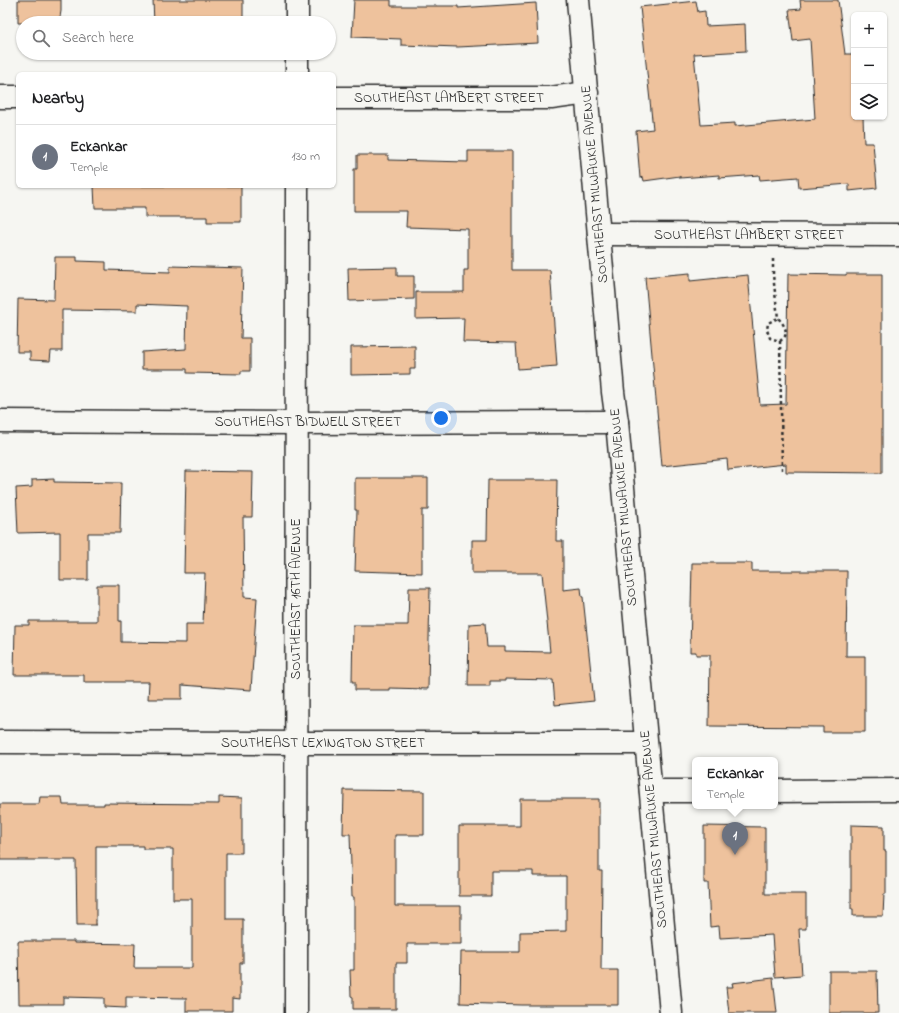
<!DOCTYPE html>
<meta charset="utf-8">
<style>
body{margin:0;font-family:"Indie Flower",sans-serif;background:#f2f2f2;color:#202124}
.controls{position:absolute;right:12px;top:12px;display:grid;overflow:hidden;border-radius:6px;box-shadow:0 1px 3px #0004}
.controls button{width:36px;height:36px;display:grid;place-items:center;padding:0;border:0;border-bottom:1px solid #e0e0e0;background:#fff;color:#202124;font:20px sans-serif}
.you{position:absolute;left:441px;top:418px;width:14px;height:14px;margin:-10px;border:3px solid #fff;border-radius:50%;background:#1a73e8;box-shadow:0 0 0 6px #1a73e833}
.badge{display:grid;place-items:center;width:26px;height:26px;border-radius:50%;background:#7c3aed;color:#fff;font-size:13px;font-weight:700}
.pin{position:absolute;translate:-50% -33px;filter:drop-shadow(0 1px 2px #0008)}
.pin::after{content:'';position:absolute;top:21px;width:14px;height:12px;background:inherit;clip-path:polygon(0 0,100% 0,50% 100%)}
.popup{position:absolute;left:692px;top:757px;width:86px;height:52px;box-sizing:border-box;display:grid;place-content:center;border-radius:6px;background:#fff;filter:drop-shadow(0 1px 3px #0005);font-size:13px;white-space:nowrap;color:#757577}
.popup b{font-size:15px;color:#202124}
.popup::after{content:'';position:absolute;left:50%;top:100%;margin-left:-8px;border:8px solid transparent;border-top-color:#fff}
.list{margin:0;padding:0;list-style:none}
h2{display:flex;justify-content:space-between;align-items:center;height:52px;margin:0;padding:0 16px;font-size:17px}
h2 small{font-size:13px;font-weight:400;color:#757577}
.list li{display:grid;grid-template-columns:26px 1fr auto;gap:12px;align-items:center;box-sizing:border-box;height:64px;padding:0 16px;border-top:1px solid #e0e0e0}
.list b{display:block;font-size:15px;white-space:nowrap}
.list p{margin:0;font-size:13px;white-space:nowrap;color:#757577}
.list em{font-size:13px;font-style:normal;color:#757577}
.icon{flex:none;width:22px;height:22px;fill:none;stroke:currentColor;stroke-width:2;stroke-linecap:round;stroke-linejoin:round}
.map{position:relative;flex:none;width:899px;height:1013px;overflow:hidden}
.search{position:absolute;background:#fff;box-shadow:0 1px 3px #0004;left:16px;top:16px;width:320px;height:44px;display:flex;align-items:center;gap:10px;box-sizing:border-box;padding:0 14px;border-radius:22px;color:#757577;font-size:15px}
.panel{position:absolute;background:#fff;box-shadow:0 1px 3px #0004;left:16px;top:72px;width:320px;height:116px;border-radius:6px}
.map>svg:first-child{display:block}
.building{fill:#eec29d;stroke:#2b2b2b}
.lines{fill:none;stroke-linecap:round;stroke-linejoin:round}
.minor-casing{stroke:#2b2b2b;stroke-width:25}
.secondary-casing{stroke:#2b2b2b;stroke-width:25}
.path{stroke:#2b2b2b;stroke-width:2.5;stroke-dasharray:3 3;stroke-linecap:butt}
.minor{stroke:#f6f6f2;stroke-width:22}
.secondary{stroke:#f6f6f2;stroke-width:22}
.labels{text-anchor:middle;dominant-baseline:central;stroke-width:3;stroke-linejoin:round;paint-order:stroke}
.street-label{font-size:14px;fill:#2b2b2b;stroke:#f6f6f2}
</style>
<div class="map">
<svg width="899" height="1013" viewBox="0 0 899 1013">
<rect width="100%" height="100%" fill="#f6f6f2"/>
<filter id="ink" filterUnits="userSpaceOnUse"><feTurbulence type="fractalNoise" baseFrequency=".025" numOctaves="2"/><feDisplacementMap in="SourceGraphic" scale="8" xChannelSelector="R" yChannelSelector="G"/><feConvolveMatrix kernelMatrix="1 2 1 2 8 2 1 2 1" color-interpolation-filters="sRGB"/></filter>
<g filter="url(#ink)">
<g class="building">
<path d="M18 0H61V11L59 23H18Z"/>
<path d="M153 0H243V23H154Z"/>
<path d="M354 0H391V6H458V8L536 3 538 43 458 47 401 45V39L352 37Z"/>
<path d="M800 0H838L845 54H854V117H863L864 143H873L877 188 849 191V184L799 188 798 177 760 180 759 175 719 178V175L680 178V176L644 181 643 177 640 178 636 131 653 129 640 7 696 1 698 12 705 11 706 26 745 24 746 51 694 54 701 125 735 123V126L815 119 810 39 793 41 789 10 801 9Z"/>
<path d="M468 151H512V270H550L557 366 518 369 516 343 463 342 464 318 416 319V292H464V270H468V229L406 227 407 211H354V169H357V155H388V160L468 162Z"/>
<path d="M94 186H241V222H207V217H145V208H95Z"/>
<path d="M55 257H77V261L106 262V270L170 272V266L243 268 241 338H250V371H241V374L187 373V369H142V352L186 349 187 306 137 304V311L62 310V351H51L50 361 30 360V352H17L18 299 54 300Z"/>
<path d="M397 267V276H414V299L349 301 348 268Z"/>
<path d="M690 273V281L748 275 760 405 786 404 788 274 846 275V274H882V473L786 472V464L728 470 727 459 662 466 645 277Z"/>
<path d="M415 346V369H410V374L351 375V347Z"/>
<path d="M186 471 253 472 252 517H243L244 597 257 598 251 690 182 685V699H148L149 682H84V675H14L15 625H29V621H97V585H119V621H121V642L186 643V624H203L205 573H184Z"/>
<path d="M355 478H428V510H422V573L355 571 357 510H355Z"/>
<path d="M54 479V482L121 483 120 533H88V580H60V532L18 533 16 488 32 487V480Z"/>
<path d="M488 480H557L556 541H563V590L581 588 582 597H583L594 701 555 705 553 680 505 679V681H490V686H468L469 624 485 623 487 647H505V651L550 652 542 573H472V540H487Z"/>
<path d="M692 563H752V571H847L846 656H865V732H823V727L709 726 710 655H696V652H690Z"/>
<path d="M409 588H430L428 689 389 688V690H355V682H352L353 625H408Z"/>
<path d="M344 790 424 791V835H395V906H461V944H407V963H396V1009H353V997L351 996 350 970H354V897H352L350 834H343Z"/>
<path d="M40 797H62L63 805H104V803L219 804V797L242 798V853H226V919H243V963H240V999L232 998V1011H186V998L126 997V1008L104 1007V998L63 997V1004H19L18 941H74V943L135 944 134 968H192V899H173V849H143V846H96V925H77L76 860H0V804H39Z"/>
<path d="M520 799H599V871H602L601 970H618V1005H521L460 1003 461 952H520V932L566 931V876H533V871H491V896H459V826H520Z"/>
<path d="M851 825 884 826V851H886V894H884L883 916H853V909H851Z"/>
<path d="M704 826 765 827V894H806V929H799L802 975 775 977 772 935 720 938 719 926 710 927 708 883H704Z"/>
<path d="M829 971H877L878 1013H829Z"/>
<path d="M773 978 777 1013H729L726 987H733L732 983Z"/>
</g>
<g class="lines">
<defs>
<g id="minor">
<path d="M297 23V0"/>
<path d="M297 74V53"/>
<path d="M0 97H18"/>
<path d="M334 98H551L587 93"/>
<path d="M599 234 899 235"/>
<path d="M0 421 297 423 617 422"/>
<path d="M0 742 296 743H646"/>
<path d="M651 791H695"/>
<path d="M775 791 899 790"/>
<path d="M296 1013 297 186"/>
</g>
<path id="secondary" d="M578 0 613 392 617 422 671 1013"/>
</defs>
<use href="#minor" class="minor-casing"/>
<use href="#secondary" class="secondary-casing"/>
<g class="path">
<path d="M773 259V275L778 318C782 322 788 330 785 336 785 337 780 341 780 341L770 338 767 330 768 323 778 318"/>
<path d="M780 341 782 471"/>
</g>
<use href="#minor" class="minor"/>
<use href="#secondary" class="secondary"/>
</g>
</g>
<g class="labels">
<g class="street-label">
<text x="449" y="98">SOUTHEAST LAMBERT STREET</text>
<text transform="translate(595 184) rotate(-95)">SOUTHEAST MILWAUKIE AVENUE</text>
<text x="749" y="235">SOUTHEAST LAMBERT STREET</text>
<text x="308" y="422">SOUTHEAST BIDWELL STREET</text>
<text transform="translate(624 507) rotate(-95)">SOUTHEAST MILWAUKIE AVENUE</text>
<text transform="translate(296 599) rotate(-90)">SOUTHEAST 16TH AVENUE</text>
<text x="323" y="743">SOUTHEAST LEXINGTON STREET</text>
<text transform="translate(654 829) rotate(-95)">SOUTHEAST MILWAUKIE AVENUE</text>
</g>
</g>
</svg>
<div class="controls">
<button>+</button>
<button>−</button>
<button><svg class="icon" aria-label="layers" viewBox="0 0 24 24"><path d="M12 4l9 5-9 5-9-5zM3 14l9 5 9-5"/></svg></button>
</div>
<div class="you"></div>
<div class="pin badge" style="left:735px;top:855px;background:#6b7280">1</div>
<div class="popup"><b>Eckankar</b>Temple</div>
<div class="search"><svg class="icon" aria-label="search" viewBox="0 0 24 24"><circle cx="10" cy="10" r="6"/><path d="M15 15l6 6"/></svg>Search here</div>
<section class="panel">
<h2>Nearby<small></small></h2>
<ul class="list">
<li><span class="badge" style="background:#6b7280">1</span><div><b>Eckankar</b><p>Temple</p></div><em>130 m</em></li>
</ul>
</section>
</div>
